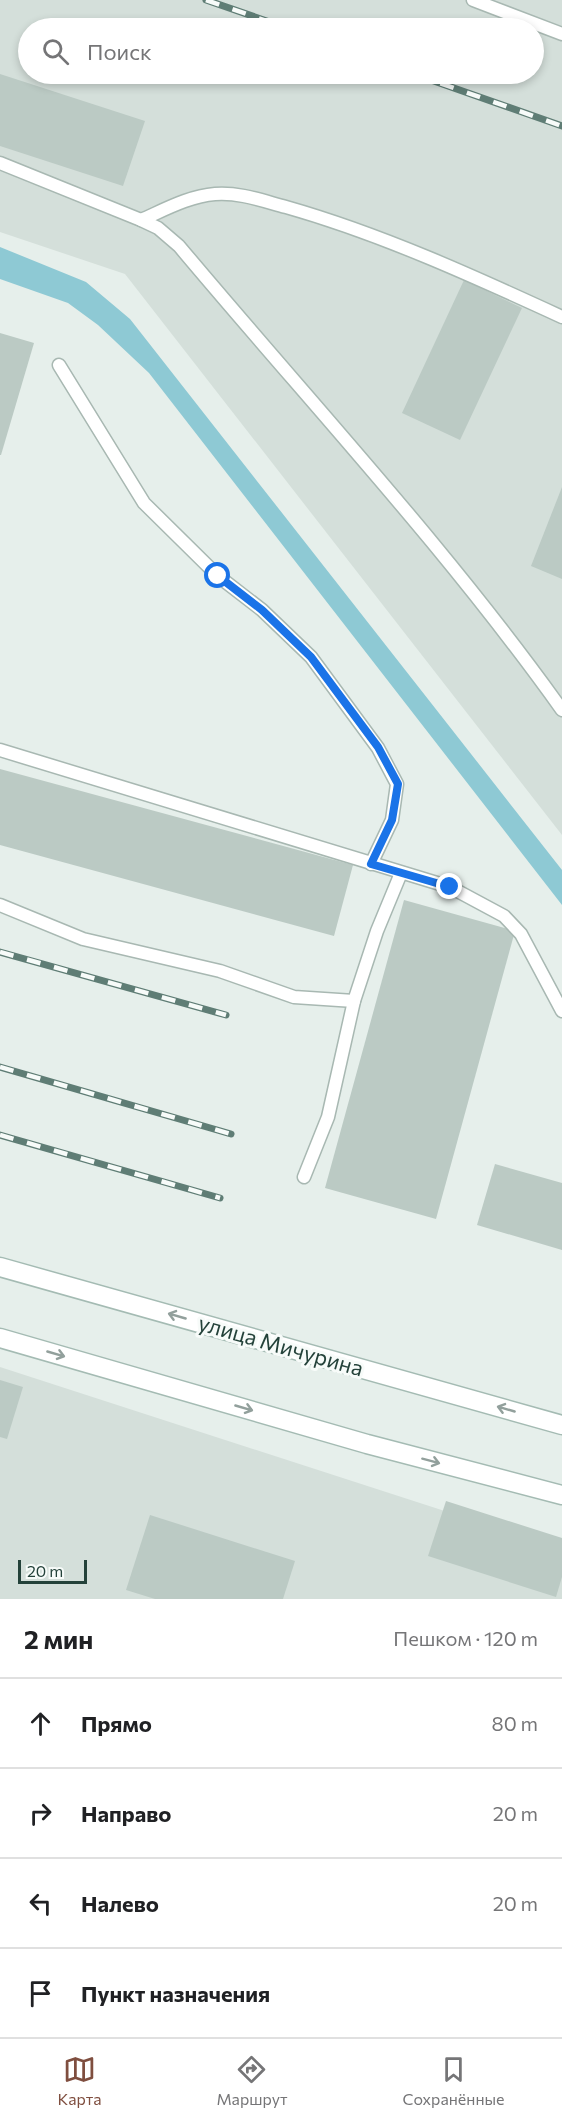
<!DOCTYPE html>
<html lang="ru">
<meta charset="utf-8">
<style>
body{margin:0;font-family:Commissioner,sans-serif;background:#f2f2f2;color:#202124}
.scale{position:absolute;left:18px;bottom:15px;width:69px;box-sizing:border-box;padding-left:6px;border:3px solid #24423a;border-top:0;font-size:16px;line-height:21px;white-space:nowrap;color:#24423a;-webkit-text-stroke:4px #f7fbf9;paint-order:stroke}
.stop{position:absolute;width:18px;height:18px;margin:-14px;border:4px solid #1a73e8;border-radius:50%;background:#fff}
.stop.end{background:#1a73e8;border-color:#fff;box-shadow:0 2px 6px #0008}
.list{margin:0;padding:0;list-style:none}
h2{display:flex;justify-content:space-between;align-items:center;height:78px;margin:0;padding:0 24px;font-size:26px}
h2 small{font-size:20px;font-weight:400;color:#757577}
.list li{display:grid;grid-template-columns:39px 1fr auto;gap:18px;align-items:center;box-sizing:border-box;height:90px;padding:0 24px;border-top:2px solid #e0e0e0}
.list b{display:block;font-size:22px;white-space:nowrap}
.list em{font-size:20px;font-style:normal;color:#757577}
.icon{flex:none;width:33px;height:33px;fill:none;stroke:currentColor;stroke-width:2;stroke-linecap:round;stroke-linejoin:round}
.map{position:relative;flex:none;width:562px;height:1599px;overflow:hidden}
.search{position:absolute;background:#fff;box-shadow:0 3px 9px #0003;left:18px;right:18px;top:18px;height:66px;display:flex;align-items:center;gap:15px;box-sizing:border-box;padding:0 21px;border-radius:33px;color:#757577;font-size:22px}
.sheet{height:438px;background:#fff}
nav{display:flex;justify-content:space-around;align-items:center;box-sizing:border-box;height:84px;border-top:2px solid #e0e0e0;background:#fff;font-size:16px;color:#757577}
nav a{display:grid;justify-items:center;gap:3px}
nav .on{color:#7f4e3f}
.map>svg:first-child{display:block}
.built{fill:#d4dfda;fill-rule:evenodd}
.water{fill:#8ec9d4}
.building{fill:#bbcac4}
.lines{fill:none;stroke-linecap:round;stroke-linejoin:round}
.lane-casing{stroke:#a8b8b2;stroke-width:15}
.secondary-casing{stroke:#a4bbb3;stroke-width:21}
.lane{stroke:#fff;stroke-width:12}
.secondary{stroke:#fff;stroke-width:18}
.rail-casing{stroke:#5f7d75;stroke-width:7}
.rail{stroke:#f7fbf9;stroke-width:4.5;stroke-dasharray:14;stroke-linecap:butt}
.oneway{stroke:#92a09c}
.route{stroke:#1a73e8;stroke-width:8}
.labels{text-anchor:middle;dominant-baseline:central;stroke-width:6;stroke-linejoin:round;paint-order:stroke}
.street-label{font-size:22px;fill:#24423a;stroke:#f7fbf9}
</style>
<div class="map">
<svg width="562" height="1599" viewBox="0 0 562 1599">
<rect width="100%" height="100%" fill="#e6efeb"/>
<g class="built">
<path d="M0 0H562V835L125 274 0 232ZM28 28H534V74H28Z"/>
<path d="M0 1367 562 1549V1599H0Z"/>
</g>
<path class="water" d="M0 247 86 282 130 319 562 870V905L149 373 98 325 68 303 0 279Z"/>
<g class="building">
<path d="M0 74 145 121 123 186 0 146Z"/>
<path d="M464 280 522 308 460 440 402 413Z"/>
<path d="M0 333 34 343 1 455H0Z"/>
<path d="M562 487V579L531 566Z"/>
<path d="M0 769 353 865 334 936 0 845Z"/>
<path d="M404 900 515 931 436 1219 325 1188Z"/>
<path d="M495 1164 562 1183V1250L477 1225Z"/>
<path d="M0 1380 23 1387 7 1439 0 1437Z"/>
<path d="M446 1501 562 1538V1577L556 1597 428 1556Z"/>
<path d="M150 1515 295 1561 283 1599H155L126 1590Z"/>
</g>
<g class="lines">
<defs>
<g id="lane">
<path d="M473 0 562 34"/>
<path d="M0 163 141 220 158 228 179 246C308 400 445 546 562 710"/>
<path d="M141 220C164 210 189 196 215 194 239 192 263 201 286 207 381 234 473 276 562 317"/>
<path d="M59 365 144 503 218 576 262 610 311 657 378 748 397 784 392 820 371 864"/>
<path d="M0 750 450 887 504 916 521 934 562 1011"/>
<path d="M0 905 83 939 220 971 294 997 354 1001"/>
<path d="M304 1177 328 1117 354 1001 377 931 401 873"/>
</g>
<g id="secondary">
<path d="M0 1267 562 1425"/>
<path d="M0 1338 367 1444 562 1495"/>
</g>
</defs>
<use href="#lane" class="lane-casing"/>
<use href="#secondary" class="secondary-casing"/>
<use href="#lane" class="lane"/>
<use href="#secondary" class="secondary"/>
<defs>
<g id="rail">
<path d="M206 0 287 28"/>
<path d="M414 74 562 126"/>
<path d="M0 952 226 1015"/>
<path d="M0 1067 231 1134"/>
<path d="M0 1135 220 1198"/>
</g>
</defs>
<use href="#rail" class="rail-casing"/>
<use href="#rail" class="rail"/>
</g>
<defs><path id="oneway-shaft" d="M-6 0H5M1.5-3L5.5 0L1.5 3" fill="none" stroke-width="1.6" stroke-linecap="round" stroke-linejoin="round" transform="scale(1.5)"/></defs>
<g class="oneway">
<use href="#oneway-shaft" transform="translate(177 1316) rotate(-164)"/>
<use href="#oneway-shaft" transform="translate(56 1354) rotate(16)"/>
<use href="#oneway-shaft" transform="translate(244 1408) rotate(16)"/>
<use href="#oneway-shaft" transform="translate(506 1409) rotate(-164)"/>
<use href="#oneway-shaft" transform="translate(431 1461) rotate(15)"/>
</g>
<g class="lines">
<path class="route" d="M218 576 262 610 311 657 378 747 398 784 392 820 371 864 450 887"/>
</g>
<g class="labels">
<g class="street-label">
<text transform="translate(281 1345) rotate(16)">улица Мичурина</text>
</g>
</g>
</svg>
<div class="scale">20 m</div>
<div class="stop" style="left:218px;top:576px"></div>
<div class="stop end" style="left:450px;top:887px"></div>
<div class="search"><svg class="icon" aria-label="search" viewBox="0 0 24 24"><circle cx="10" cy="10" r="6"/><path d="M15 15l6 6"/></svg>Поиск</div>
</div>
<section class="sheet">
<h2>2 мин<small>Пешком · 120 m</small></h2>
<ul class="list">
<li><svg class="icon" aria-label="ahead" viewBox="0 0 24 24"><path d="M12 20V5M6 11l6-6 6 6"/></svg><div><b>Прямо</b></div><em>80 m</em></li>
<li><svg class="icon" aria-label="right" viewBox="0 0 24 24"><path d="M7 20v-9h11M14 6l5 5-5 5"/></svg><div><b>Направо</b></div><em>20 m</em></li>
<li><svg class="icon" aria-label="left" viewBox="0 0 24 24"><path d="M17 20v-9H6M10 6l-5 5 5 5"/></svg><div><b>Налево</b></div><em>20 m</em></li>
<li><svg class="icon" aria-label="arrive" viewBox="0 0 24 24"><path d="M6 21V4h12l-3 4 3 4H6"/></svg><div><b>Пункт назначения</b></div></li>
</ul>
</section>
<nav>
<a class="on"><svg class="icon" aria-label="map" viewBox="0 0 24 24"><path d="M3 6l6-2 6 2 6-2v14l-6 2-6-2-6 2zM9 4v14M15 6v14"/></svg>Карта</a>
<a><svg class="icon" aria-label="directions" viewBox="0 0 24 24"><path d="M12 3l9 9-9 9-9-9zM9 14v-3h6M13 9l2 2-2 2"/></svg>Маршрут</a>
<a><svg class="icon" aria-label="saved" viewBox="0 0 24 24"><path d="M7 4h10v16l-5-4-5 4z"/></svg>Сохранённые</a>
</nav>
